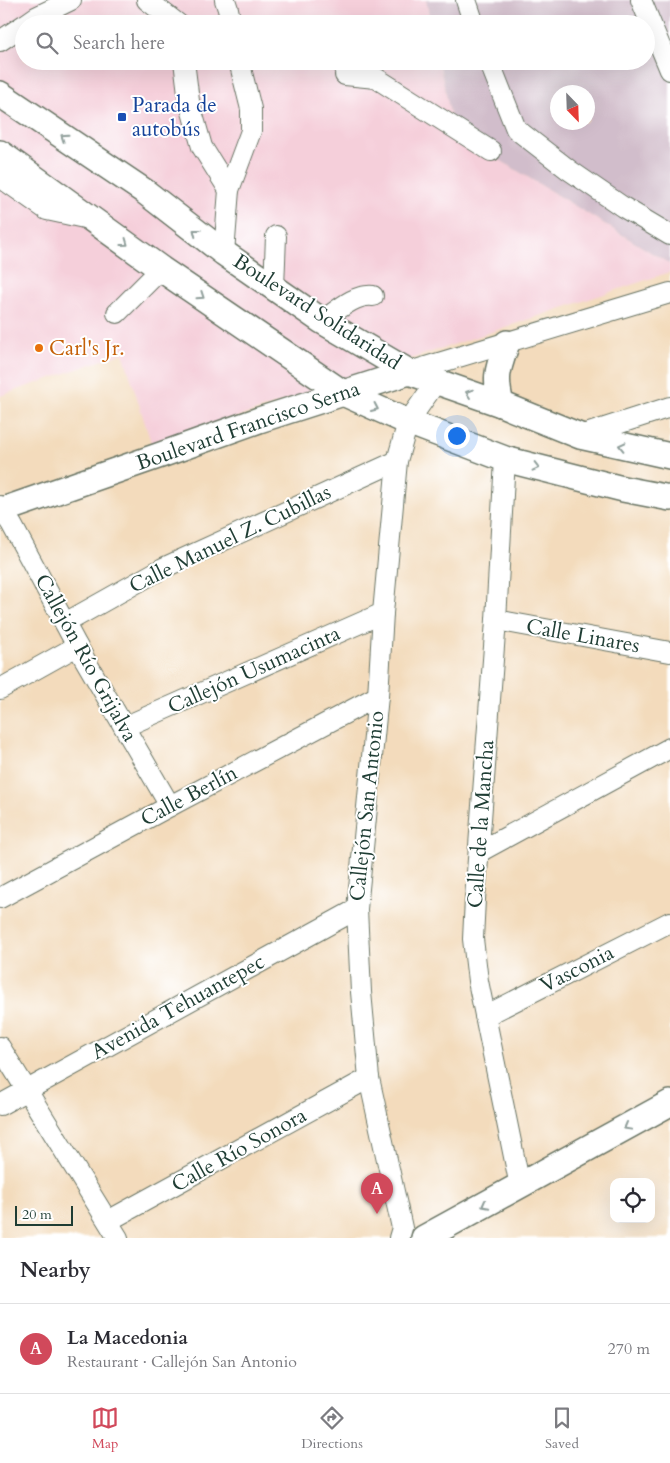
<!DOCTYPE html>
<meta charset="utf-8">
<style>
body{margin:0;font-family:Cardo,serif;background:#f7f7f7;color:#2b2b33}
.controls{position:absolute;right:15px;bottom:15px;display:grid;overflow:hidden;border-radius:10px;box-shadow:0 5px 20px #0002}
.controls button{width:45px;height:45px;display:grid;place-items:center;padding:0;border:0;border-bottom:1px solid #e1e1e2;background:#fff;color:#2b2b33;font:25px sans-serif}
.compass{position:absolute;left:550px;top:85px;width:45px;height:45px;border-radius:50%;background:#fff;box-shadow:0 5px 20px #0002;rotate:157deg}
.scale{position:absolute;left:15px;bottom:12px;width:58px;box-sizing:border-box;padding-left:5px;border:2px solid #1f3d34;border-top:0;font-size:14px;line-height:18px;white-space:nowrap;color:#1f3d34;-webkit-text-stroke:4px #fff;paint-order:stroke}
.you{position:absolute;left:456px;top:435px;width:18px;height:18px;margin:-12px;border:4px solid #fff;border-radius:50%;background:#1a73e8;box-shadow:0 0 0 8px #1a73e833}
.badge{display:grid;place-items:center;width:32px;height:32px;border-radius:50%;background:#d1495b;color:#fff;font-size:16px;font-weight:700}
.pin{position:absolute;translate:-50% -41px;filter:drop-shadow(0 1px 2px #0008)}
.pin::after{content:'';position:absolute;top:26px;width:18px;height:15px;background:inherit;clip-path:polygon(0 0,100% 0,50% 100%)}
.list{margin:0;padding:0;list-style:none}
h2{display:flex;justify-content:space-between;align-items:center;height:65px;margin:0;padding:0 20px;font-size:21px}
h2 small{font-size:16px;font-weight:400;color:#7c7c81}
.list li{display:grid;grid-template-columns:32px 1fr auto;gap:15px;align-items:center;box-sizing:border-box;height:90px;padding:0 20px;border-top:1px solid #e1e1e2}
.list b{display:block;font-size:19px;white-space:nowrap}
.list p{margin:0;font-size:16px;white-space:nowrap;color:#7c7c81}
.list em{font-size:16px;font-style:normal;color:#7c7c81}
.icon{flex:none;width:28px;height:28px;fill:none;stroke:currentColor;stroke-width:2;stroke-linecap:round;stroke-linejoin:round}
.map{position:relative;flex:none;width:670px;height:1238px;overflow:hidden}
.search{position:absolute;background:#fff;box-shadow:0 5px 20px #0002;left:15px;right:15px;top:15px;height:55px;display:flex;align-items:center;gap:12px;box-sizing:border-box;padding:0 18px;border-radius:28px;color:#7c7c81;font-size:19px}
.sheet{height:155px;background:#fff}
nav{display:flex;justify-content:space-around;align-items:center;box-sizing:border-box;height:70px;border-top:1px solid #e1e1e2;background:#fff;font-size:14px;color:#7c7c81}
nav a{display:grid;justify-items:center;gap:2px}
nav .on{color:#d1495b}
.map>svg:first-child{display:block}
.built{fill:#f5cfda}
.industrial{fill:#d1bdcb;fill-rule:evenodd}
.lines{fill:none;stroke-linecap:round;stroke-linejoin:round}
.minor-casing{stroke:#697464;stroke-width:22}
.major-casing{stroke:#697464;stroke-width:28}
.minor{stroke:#fff;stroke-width:20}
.major{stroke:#fff;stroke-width:25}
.oneway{stroke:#8f9e9a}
.transit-dot{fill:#1a4fb4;stroke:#fff;stroke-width:2}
.food-dot{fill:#e8710a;stroke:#fff;stroke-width:2}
.labels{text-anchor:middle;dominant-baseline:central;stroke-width:4;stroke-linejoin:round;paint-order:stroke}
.transit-label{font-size:21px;fill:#164399;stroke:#fff;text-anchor:start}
.street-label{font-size:21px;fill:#1f3d34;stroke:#fff}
.food-label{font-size:21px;fill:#c56008;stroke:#fff;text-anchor:start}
</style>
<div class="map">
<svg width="670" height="1238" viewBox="0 0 670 1238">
<rect width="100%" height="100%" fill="#fff"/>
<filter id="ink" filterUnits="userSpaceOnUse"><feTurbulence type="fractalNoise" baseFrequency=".02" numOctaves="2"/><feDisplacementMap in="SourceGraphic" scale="10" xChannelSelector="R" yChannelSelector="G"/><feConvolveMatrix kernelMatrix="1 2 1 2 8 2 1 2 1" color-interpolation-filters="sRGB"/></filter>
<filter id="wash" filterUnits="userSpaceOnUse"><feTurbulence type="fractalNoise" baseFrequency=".0096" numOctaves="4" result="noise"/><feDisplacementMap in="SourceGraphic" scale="20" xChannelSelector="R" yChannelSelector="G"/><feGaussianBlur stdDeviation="1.12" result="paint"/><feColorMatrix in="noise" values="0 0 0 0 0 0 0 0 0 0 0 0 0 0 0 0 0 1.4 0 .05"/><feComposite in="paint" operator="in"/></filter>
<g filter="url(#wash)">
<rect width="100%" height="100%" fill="#f3dbbc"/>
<path class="built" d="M0 0H426L431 24H24V61H439L454 132 670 264V272L152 446 123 353 0 396Z"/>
<path class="industrial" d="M426 0H670V264L454 132 439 61H646V24H431ZM558 92H588V122H558Z"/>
</g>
<g filter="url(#ink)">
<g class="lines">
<defs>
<g id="minor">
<path d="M147 0 178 24"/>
<path d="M225 0 228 9 231 24"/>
<path d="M466 0 474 24"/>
<path d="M641 0 670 70"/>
<path d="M26 24 36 17 71 0"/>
<path d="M0 41 24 25"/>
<path d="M184 61 189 101 202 147 229 190"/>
<path d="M489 61 516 129 569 170 623 207 670 235"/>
<path d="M345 75 376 78 491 151"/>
<path d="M0 177 47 210 89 219"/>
<path d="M224 253 229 190 251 131V109L239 61"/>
<path d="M274 287 276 236"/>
<path d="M117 313 161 269"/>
<path d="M322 321C337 311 354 294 373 296"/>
<path d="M409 372 670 293"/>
<path d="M580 436 670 407"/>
<path d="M505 459 496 620 475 899 473 939 478 981 520 1186"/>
<path d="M0 506 12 525 77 646 170 806"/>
<path d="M496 620 670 652"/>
<path d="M65 623 163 568 397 461"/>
<path d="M0 689 77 646"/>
<path d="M124 727 383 613"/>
<path d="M479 852 670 748"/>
<path d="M0 898 170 806 378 696"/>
<path d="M485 1016 670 922"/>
<path d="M0 1047 118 1238"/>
<path d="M0 1105 357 909"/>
<path d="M108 1221 369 1078"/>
<path d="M399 1238 402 1228 369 1078 361 992 357 909 378 696 383 613 397 461 408 422 436 382"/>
</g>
<g id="major">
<path d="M0 94 144 191 224 253 322 321 409 372 501 404 580 436 670 456"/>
<path d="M0 153 161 269 343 393 408 422 505 459 623 489 670 498"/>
<path d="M501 404C494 376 498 369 507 343"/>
<path d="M0 511 158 456 259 420 409 372"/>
<path d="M424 1238 670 1103"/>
</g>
</defs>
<use href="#minor" class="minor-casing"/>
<use href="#major" class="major-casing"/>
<use href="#minor" class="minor"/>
<use href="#major" class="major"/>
</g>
<defs><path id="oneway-chevron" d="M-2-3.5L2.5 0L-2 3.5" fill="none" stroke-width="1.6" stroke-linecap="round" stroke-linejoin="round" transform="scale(1.25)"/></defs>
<g class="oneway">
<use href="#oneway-chevron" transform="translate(64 137) rotate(-146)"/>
<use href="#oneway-chevron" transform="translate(196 232) rotate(-142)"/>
<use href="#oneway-chevron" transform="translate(125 243) rotate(36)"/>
<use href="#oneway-chevron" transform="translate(201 296) rotate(34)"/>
<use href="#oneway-chevron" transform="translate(469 393) rotate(-161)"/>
<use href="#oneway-chevron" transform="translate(375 408) rotate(25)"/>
<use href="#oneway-chevron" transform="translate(622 446) rotate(-167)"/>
<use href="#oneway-chevron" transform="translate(536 467) rotate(14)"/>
<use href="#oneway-chevron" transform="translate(627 1127) rotate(151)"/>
<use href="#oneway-chevron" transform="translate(485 1205) rotate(152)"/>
</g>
</g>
<rect class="transit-dot" x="117" y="112" width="10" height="10" rx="2.5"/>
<circle class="food-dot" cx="39" cy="348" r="5"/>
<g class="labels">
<g class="transit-label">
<text x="132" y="105">Parada de<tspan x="132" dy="24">autobús</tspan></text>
</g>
<g class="street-label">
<text transform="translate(317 312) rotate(33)">Boulevard Solidaridad</text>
<text transform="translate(248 426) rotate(-19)">Boulevard Francisco Serna</text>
<text transform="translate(230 539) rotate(-26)">Calle Manuel Z. Cubillas</text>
<text transform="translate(583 636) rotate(10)">Calle Linares</text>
<text transform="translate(86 658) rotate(61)">Callejón Río Grijalva</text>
<text transform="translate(254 670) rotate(-24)">Callejón Usumacinta</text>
<text transform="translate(189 796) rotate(-28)">Calle Berlín</text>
<text transform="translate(367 806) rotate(-84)">Callejón San Antonio</text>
<text transform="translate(481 824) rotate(-86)">Calle de la Mancha</text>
<text transform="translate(577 969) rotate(-27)">Vasconia</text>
<text transform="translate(178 1007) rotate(-29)">Avenida Tehuantepec</text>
<text transform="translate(239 1150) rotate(-29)">Calle Río Sonora</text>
</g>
<g class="food-label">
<text x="49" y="348">Carl's Jr.</text>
</g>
</g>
</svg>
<div class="controls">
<button><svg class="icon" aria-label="locate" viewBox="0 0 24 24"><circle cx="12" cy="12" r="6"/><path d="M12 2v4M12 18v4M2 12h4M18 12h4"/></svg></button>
</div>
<svg class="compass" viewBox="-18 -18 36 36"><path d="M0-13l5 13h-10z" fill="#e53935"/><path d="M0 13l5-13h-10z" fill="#7c7c81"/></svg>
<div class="scale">20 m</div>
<div class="you"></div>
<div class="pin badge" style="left:377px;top:1214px">A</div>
<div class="search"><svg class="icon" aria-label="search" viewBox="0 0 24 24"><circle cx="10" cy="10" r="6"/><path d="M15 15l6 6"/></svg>Search here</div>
</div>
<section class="sheet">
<h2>Nearby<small></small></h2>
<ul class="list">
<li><span class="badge">A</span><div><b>La Macedonia</b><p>Restaurant · Callejón San Antonio</p></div><em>270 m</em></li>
</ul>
</section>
<nav>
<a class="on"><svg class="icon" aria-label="map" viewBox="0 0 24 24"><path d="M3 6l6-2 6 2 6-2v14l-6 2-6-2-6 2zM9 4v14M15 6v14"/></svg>Map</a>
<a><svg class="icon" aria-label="directions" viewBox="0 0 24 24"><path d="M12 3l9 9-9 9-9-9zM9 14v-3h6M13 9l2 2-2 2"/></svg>Directions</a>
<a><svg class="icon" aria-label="saved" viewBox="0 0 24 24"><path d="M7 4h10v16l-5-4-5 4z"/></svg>Saved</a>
</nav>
